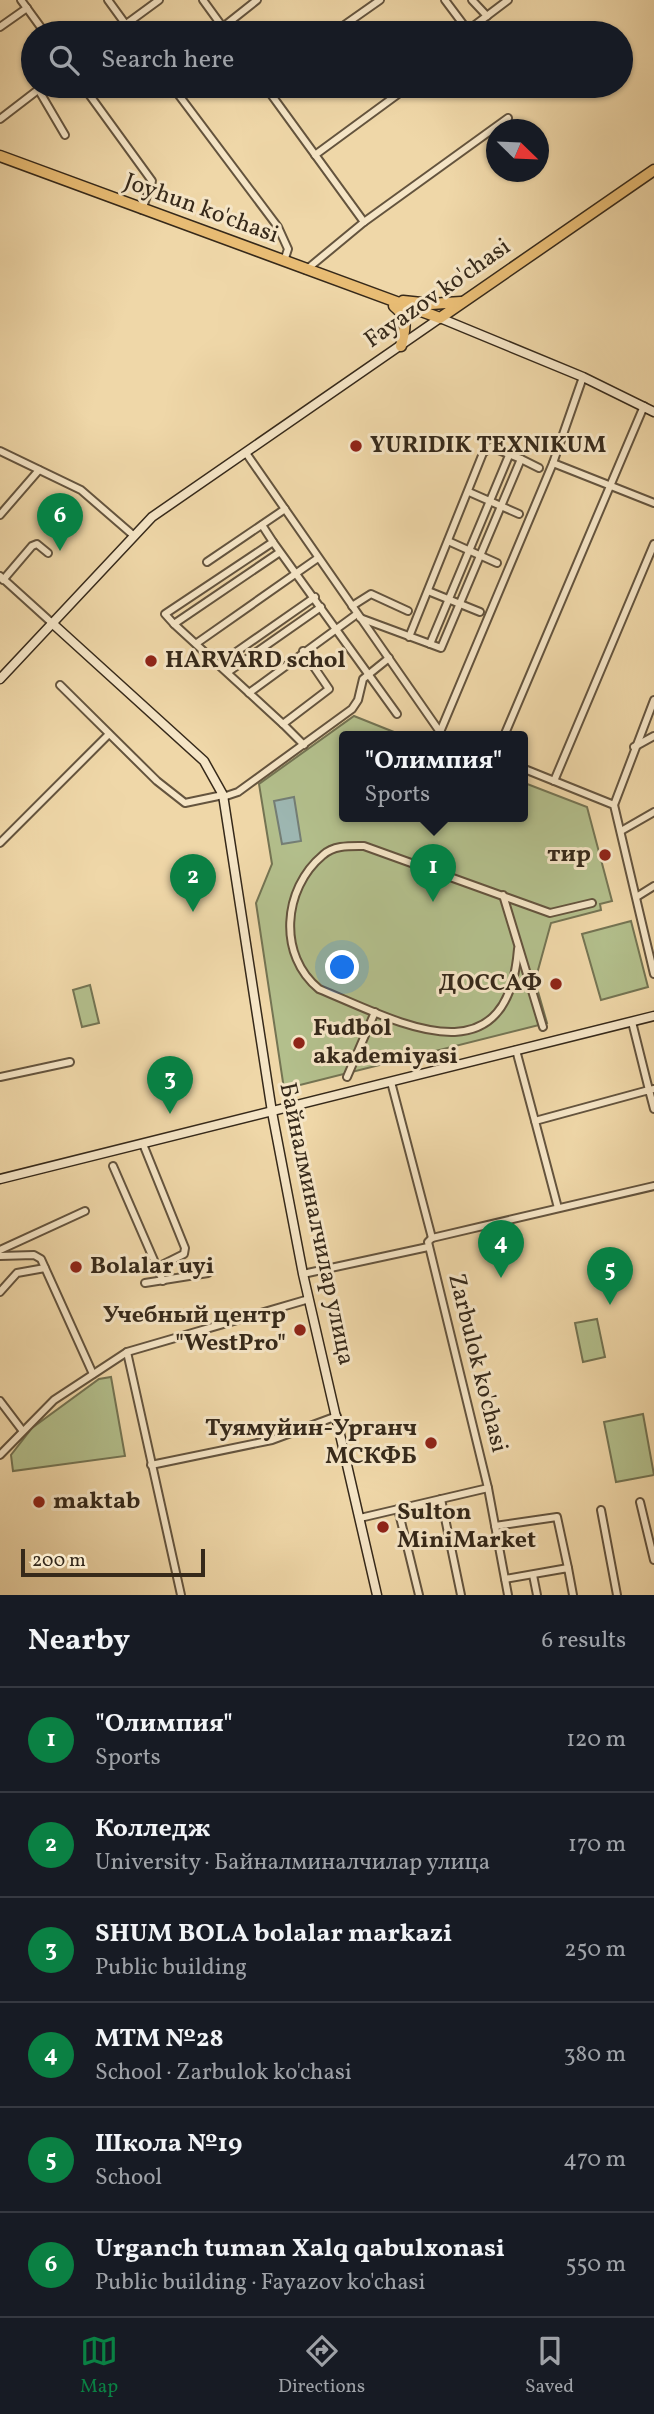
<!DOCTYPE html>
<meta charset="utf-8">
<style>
body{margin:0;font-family:Vollkorn,serif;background:#20242c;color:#f1f3f6}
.compass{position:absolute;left:486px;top:119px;width:63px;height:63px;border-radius:50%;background:#171b24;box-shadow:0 2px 5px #0004;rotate:113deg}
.scale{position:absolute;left:21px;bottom:18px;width:184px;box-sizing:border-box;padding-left:7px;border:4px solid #36291a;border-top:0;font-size:19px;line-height:24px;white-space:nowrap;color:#36291a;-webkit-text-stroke:5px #f5e5c6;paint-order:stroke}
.you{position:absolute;left:343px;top:968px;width:24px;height:24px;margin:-18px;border:5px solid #fff;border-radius:50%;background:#1a73e8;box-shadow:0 0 0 10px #1a73e833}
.badge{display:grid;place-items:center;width:46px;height:46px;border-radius:50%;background:#0b8043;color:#fff;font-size:23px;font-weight:700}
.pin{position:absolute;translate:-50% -58px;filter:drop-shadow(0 2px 4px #0008)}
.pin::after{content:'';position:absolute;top:37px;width:24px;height:21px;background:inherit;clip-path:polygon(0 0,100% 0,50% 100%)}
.popup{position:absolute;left:339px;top:731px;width:189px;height:91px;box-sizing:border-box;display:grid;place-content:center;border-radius:7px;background:#171b24;filter:drop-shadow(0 2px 5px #0005);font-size:23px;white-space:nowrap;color:#9ea1a6}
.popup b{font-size:26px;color:#f1f3f6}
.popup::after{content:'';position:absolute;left:50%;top:100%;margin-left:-14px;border:14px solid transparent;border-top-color:#171b24}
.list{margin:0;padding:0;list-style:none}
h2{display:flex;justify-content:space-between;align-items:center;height:91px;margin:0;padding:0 28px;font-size:30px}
h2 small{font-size:23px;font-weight:400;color:#9ea1a6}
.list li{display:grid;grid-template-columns:46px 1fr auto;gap:21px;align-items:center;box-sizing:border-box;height:105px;padding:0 28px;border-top:2px solid #363941}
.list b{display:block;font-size:26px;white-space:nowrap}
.list p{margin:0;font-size:23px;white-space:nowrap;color:#9ea1a6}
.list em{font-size:23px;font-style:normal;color:#9ea1a6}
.icon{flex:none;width:38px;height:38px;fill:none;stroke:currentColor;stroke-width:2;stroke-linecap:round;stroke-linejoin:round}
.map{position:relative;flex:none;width:654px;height:1595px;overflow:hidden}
.search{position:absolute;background:#171b24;box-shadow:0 2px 5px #0004;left:21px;right:21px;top:21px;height:77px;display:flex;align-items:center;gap:18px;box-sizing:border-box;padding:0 24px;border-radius:38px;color:#9ea1a6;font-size:26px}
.sheet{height:721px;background:#171b24}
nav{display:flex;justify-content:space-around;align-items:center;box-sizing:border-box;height:98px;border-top:2px solid #363941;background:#171b24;font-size:19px;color:#9ea1a6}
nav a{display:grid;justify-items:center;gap:4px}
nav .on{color:#0b8043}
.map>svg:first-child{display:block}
.green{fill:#b3bf8c;stroke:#747453;stroke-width:2}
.water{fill:#9db7b2;stroke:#747e75;stroke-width:2}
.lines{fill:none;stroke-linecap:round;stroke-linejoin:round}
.street-casing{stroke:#64543e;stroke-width:10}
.secondary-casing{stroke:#36291a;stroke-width:11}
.primary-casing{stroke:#36291a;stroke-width:13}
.street{stroke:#f5e5c6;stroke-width:6}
.secondary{stroke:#f5e5c6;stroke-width:8}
.primary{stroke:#e8bc74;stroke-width:10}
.poi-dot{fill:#8f2418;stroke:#f5e5c6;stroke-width:2.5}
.labels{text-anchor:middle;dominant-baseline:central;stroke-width:6;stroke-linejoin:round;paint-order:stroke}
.street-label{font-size:24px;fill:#36291a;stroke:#f5e5c6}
.poi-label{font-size:24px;font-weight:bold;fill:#36291a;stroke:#f5e5c6;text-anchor:start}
</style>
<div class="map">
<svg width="654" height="1595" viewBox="0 0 654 1595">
<rect width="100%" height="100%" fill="#efd7a8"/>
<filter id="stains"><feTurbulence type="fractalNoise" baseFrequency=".00286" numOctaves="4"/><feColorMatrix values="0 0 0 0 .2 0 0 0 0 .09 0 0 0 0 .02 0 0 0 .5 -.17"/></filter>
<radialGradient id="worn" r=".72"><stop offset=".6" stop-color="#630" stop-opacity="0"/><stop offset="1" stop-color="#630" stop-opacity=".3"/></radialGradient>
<g class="green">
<path d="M354 716 404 736H344V816H522V782L587 807 612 901 600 904 601 910 551 923 535 981 547 1023 284 1089 256 903 272 864 259 784Z"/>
<path d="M631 921 648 987 601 1000 582 934Z"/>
<path d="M90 985 99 1023 82 1027 73 990Z"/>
<path d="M597 1319 605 1357 583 1362 575 1323Z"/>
<path d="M111 1377 125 1456 13 1471 11 1455 32 1428 99 1379Z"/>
<path d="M643 1414 654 1475 616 1482 604 1422Z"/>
</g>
<path class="water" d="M294 797 301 841 282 844 274 801Z"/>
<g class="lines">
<defs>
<g id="street">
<path d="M21 0 45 33"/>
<path d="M108 0 132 33"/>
<path d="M203 0 227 33"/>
<path d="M445 0 469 32"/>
<path d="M472 0 487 16"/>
<path d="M0 27 27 8"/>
<path d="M223 27 257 0"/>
<path d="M467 31 508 0"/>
<path d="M114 33 159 0"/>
<path d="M333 33 380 0"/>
<path d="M83 86 152 181 142 210"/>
<path d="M172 86 278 227 288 249 284 261"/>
<path d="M265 86 364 222"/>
<path d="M38 89 65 135"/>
<path d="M0 119 43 86"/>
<path d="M315 155 409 86"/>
<path d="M306 270 364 222 508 118"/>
<path d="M0 451 81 490 133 535"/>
<path d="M246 453 440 732"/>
<path d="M521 459 539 468"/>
<path d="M553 463 654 503"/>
<path d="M469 492 519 514"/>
<path d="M0 515 39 470"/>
<path d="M262 525 273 542"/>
<path d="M448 541 497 563"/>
<path d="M280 552 174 624 165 614 273 542 397 714"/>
<path d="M207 562 285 509"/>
<path d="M0 576 52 623"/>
<path d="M3 580 32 546 37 544 48 553"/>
<path d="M428 591 480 612"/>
<path d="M352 606 371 594 408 611"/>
<path d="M360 618 441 648 521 459 491 447 483 453 409 637"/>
<path d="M174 624 283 724 329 689 303 651"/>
<path d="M197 643 318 558"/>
<path d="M430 644 510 453"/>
<path d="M219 664 315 597"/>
<path d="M228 672 321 607"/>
<path d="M60 685 157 781 185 803 223 795"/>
<path d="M249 693 357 614"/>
<path d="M283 724 304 745"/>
<path d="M440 732 553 463 583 377"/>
<path d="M504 736 644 406"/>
<path d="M634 747 654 736"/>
<path d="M522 768 614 805 654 974"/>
<path d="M554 781 654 544"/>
<path d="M223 797 238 792 352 709 358 700 363 679 389 658"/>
<path d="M614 805 654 700"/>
<path d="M621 831 654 812"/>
<path d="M0 843 109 734"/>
<path d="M503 895 543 1027"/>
<path d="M638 896 654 886"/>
<path d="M518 949C507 1085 395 1020 319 989 278 956 282 889 323 855 334 845 350 846 364 846L550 913 592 903"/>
<path d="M632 1022 649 1090 654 1089"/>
<path d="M516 1050 535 1121"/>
<path d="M0 1077 70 1062"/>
<path d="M347 1077 375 1012"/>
<path d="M391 1082 432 1238"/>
<path d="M143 1144 185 1248 184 1254 158 1267"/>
<path d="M113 1166 163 1281"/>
<path d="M558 1208 535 1121 649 1090 654 1109"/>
<path d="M0 1250 85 1211"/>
<path d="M0 1256 34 1255 41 1259 93 1374"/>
<path d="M303 1274 428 1247"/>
<path d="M145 1283 208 1273"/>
<path d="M0 1292 17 1273 45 1268"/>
<path d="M127 1352 181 1595"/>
<path d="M0 1401 22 1430"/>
<path d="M0 1455 54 1400 127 1352 309 1299"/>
<path d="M151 1465 272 1440 337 1416"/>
<path d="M488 1488 428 1242 432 1238 654 1186"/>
<path d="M441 1499 461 1595"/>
<path d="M640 1502 654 1560"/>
<path d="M398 1509 419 1595"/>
<path d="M601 1510 617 1595"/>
<path d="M360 1518 488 1488 505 1579 568 1568 573 1595"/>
<path d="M495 1526 557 1517 568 1568"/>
<path d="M533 1575 537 1595"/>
<path d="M505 1579 508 1595"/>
</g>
<g id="secondary">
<path d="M52 623 204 761 223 795 272 1112 303 1274 377 1595"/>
<path d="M0 679 152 517 440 318 583 377 654 412"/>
<path d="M0 1179 654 1016"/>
</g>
<g id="primary">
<path d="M0 156 440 318 654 170"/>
<path d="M403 301 431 304 461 302"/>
<path d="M394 306C409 318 405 328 401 346"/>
</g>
</defs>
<use href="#street" class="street-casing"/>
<use href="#secondary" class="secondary-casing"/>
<use href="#primary" class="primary-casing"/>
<use href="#street" class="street"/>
<use href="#secondary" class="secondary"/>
<use href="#primary" class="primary"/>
</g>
<g class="poi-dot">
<circle cx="356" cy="446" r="7"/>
<circle cx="151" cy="661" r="7"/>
<circle cx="605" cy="855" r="7"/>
<circle cx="556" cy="984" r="7"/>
<circle cx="299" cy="1043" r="7"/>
<circle cx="76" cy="1267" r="7"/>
<circle cx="300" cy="1330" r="7"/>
<circle cx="431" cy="1443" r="7"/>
<circle cx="39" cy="1502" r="7"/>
<circle cx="383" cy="1527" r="7"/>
</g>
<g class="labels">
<g class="street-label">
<text transform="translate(201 209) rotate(20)">Joyhun ko'chasi</text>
<text transform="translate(438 294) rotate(-35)">Fayazov ko'chasi</text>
<text transform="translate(316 1224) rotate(78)">Байналминалчилар улица</text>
<text transform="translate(477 1363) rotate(76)">Zarbulok ko'chasi</text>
</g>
<g class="poi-label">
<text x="370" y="446">YURIDIK TEXNIKUM</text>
<text x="165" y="661">HARVARD schol</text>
<text x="591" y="855" text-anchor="end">тир</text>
<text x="542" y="984" text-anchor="end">ДОССАФ</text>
<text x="313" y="1029">Fudbol<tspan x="313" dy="28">akademiyasi</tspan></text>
<text x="90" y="1267">Bolalar uyi</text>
<text x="286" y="1316" text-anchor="end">Учебный центр<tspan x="286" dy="28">"WestPro"</tspan></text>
<text x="417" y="1429" text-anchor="end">Туямуйин-Урганч<tspan x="417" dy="28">МСКФБ</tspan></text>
<text x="53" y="1502">maktab</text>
<text x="397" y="1513">Sulton<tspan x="397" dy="28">MiniMarket</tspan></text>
</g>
</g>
<rect width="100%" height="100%" filter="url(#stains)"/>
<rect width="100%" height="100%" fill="url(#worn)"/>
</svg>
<svg class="compass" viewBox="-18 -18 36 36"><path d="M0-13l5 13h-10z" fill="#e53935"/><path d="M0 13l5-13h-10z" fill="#9ea1a6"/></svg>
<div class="scale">200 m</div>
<div class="you"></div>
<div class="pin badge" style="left:433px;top:902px">1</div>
<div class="popup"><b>&quot;Олимпия&quot;</b>Sports</div>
<div class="pin badge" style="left:193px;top:912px">2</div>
<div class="pin badge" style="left:170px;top:1114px">3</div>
<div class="pin badge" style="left:501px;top:1278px">4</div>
<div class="pin badge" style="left:610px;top:1305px">5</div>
<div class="pin badge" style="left:60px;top:551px">6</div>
<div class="search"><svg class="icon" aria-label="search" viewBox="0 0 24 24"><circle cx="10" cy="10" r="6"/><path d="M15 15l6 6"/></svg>Search here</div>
</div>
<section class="sheet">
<h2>Nearby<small>6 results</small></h2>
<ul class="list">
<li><span class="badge">1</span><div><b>&quot;Олимпия&quot;</b><p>Sports</p></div><em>120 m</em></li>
<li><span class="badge">2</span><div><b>Колледж</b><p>University · Байналминалчилар улица</p></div><em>170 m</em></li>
<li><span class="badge">3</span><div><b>SHUM BOLA bolalar markazi</b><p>Public building</p></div><em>250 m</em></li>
<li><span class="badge">4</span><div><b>MTM №28</b><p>School · Zarbulok ko'chasi</p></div><em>380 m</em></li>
<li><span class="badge">5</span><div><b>Школа №19</b><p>School</p></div><em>470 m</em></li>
<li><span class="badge">6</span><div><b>Urganch tuman Xalq qabulxonasi</b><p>Public building · Fayazov ko'chasi</p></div><em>550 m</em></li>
</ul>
</section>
<nav>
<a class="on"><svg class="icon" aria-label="map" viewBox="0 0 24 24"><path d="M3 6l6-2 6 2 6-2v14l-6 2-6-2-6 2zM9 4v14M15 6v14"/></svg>Map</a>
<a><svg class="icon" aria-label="directions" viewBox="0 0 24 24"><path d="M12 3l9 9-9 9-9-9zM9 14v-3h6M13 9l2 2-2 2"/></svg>Directions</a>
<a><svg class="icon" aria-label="saved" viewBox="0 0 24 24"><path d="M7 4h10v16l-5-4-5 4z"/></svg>Saved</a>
</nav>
